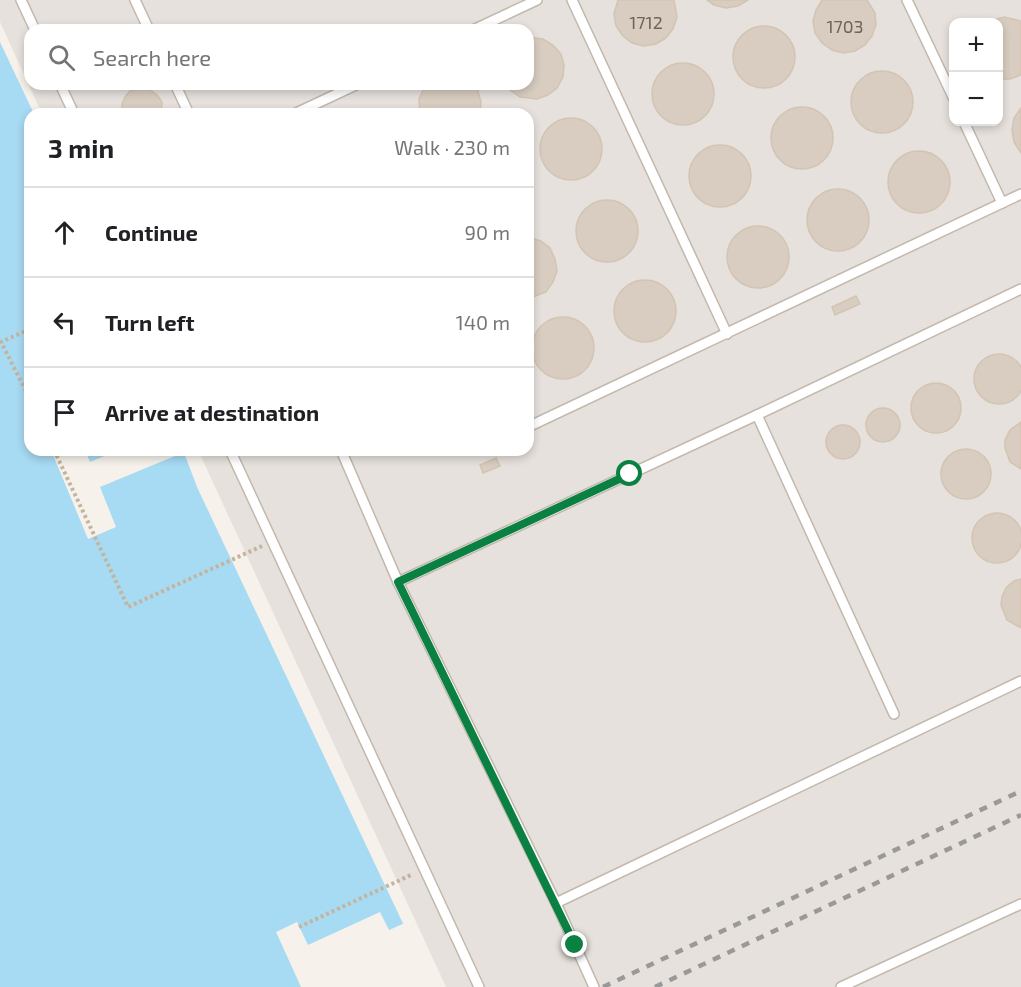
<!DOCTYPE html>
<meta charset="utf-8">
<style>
body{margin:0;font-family:"Exo 2",sans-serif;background:#f2f2f2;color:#202124}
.controls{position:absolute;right:18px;top:18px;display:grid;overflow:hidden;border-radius:12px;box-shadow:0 3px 9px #0003}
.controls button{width:54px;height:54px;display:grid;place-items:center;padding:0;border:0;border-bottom:2px solid #e0e0e0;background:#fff;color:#202124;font:30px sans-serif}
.stop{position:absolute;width:18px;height:18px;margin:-14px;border:4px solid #0b8043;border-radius:50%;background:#fff}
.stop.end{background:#0b8043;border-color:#fff;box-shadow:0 2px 6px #0008}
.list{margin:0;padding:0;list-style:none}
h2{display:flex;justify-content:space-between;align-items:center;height:78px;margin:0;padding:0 24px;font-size:26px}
h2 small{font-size:20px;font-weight:400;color:#757577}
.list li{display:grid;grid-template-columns:39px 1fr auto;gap:18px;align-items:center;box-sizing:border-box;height:90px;padding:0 24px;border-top:2px solid #e0e0e0}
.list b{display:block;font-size:22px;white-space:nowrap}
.list em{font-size:20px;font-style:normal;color:#757577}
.icon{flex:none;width:33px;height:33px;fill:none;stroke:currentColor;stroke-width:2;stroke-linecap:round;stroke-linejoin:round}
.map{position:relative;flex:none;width:1021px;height:987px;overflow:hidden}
.search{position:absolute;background:#fff;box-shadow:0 3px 9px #0003;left:24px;top:24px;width:510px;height:66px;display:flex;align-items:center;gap:15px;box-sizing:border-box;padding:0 21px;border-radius:18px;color:#757577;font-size:22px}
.panel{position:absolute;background:#fff;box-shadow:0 3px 9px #0003;left:24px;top:108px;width:510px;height:348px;border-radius:18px}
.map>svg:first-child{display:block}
.industrial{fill:#e6e1dc;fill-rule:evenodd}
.water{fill:#a7daf3}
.pier{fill:#f6f2eb}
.building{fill:#d8cdc0;stroke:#d3c4b3;stroke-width:1.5}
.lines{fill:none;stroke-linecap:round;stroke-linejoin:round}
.lane-casing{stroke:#c2b9ad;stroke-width:12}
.path{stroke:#c4b49e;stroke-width:4;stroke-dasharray:3 3;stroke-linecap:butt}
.lane{stroke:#fff;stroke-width:9}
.rail{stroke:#999;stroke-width:4.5;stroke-dasharray:8 8;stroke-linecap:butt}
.route{stroke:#0b8043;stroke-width:8}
.labels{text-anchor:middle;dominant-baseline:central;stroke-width:4.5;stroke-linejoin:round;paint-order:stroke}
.number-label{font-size:18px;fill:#6e655a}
</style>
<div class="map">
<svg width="1021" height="987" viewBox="0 0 1021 987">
<rect width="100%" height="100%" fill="#f6f2eb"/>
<path class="industrial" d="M0 0H1021V987H446L198 450H528V114H42L0 22ZM954 22H998V122H954ZM30 30H528V84H30Z"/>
<path class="water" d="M0 42 34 114H30V450H183L197 487 433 987H0Z"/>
<g class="pier">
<path d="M51 450H85L90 462 119 450 187 451 100 487 116 527 88 539Z"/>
<path d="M380 912 389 930 405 923 436 987H301L276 932 297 922 308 945Z"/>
</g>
<g class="building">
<path d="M618 0H674L677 17 673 29 666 38 656 44 644 46 632 43 623 36 616 26 614 14Z"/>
<path d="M707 0H748L738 6 726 8 714 5Z"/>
<path d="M822 0H867L875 13 876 25 872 36 865 45 855 51 843 53 832 50 822 43 815 33 813 21 816 10Z"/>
<path d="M1004 17 1021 21V75L1010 79H998V22H987Z"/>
<circle cx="764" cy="57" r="31"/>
<path d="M528 37 543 39 553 45 561 54 564 65 563 77 557 88 548 95 537 99 520 97 510 90 506 84H528Z"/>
<circle cx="683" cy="94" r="31"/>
<circle cx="882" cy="102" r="31"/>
<path d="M426 84H473L478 91 481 102 480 114H420L419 99Z"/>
<path d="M141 88 149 89 158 96 162 102 161 114H122V104L125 97 130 91Z"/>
<circle cx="802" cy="138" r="31"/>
<path d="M1021 108V153L1014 142 1012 130 1014 118Z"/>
<circle cx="571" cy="149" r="31"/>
<circle cx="720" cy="176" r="31"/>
<circle cx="919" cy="182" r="31"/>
<circle cx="838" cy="220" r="31"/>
<circle cx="607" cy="231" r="31"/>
<circle cx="758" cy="257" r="31"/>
<path d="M528 237 541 241 550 248 555 259 557 271 553 282 546 292 528 299Z"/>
<circle cx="645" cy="311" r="31"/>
<path d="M856 296 860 304 835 315 832 307Z"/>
<circle cx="563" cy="348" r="31"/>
<circle cx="999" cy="379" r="25"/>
<circle cx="936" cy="408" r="25"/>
<circle cx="883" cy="425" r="17"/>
<path d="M1021 422V469L1010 462 1005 448V440L1010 430Z"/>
<circle cx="843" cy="442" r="17"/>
<circle cx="966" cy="474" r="25"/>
<path d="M496 458 500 466 483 473 480 465Z"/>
<circle cx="997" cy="538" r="25"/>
<path d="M1021 579V628L1007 620 1001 605 1002 597 1006 588 1014 581Z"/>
</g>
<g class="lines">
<defs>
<g id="lane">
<path d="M21 0 35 30"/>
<path d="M135 0 149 30"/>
<path d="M572 0 727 334"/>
<path d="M907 0 954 99"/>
<path d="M473 30 537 0"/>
<path d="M60 84 74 114"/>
<path d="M175 84 189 114"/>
<path d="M294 114 358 84"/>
<path d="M964 122 1002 203"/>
<path d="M757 415 894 714"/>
<path d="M528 425 530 426 1021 194"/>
<path d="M230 450 479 987"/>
<path d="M341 450 398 582 556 903 594 987"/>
<path d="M398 582 757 415 1021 289"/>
<path d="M556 903 1021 681"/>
<path d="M841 987 1021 904"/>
</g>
</defs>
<use href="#lane" class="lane-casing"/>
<g class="path">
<path d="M30 329 1 342 30 399"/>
<path d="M54 450 128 607 262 546"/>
<path d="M299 927 413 874"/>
</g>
<use href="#lane" class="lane"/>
<g class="rail">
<path d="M603 987 1021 791"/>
<path d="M655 987 1021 815"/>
</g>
</g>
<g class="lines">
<path class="route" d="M575 945 398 582 630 474"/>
</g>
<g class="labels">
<g class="number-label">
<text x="646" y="22">1712</text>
<text x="845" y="26">1703</text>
</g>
</g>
</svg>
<div class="controls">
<button>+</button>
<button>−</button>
</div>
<div class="stop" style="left:630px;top:474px"></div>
<div class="stop end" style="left:575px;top:945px"></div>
<div class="search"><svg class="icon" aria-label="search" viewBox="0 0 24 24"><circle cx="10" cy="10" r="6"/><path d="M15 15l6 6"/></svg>Search here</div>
<section class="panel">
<h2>3 min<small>Walk · 230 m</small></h2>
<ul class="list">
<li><svg class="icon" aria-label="ahead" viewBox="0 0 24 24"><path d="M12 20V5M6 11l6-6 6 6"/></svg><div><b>Continue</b></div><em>90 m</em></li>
<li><svg class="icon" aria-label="left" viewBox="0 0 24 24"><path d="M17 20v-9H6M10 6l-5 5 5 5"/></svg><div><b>Turn left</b></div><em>140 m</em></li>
<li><svg class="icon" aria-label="arrive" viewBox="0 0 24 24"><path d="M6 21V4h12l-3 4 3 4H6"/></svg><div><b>Arrive at destination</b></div></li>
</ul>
</section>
</div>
